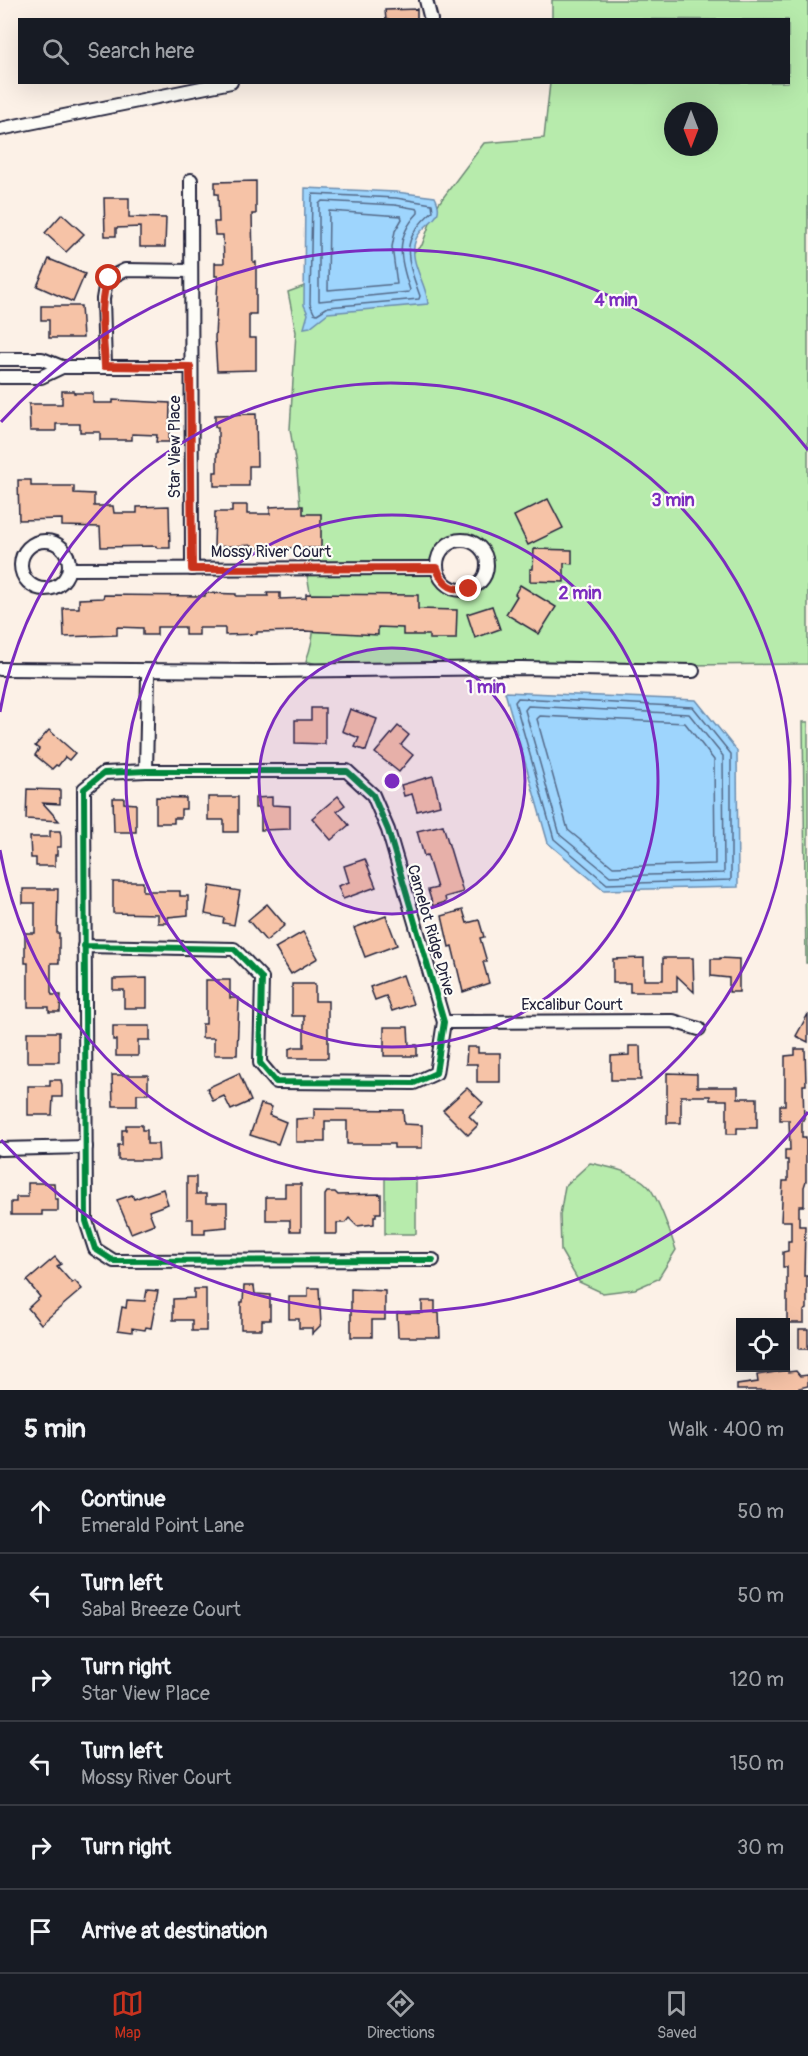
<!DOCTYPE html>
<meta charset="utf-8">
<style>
body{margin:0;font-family:Pangolin,sans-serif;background:#20242c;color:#f1f3f6}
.controls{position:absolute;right:18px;bottom:18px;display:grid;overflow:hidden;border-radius:0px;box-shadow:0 6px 24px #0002}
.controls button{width:54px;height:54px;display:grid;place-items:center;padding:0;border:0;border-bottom:2px solid #363941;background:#171b24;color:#f1f3f6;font:30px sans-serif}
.compass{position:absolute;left:664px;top:102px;width:54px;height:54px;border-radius:50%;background:#171b24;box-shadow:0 6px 24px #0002;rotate:180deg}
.stop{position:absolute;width:18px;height:18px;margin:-14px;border:4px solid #c8321e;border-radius:50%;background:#fff}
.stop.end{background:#c8321e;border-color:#fff;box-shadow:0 2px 6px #0008}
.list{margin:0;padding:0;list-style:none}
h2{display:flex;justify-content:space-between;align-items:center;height:78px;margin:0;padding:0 24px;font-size:26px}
h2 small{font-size:20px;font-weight:400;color:#9ea1a6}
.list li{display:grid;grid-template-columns:39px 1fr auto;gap:18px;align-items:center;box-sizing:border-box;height:84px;padding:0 24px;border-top:2px solid #363941}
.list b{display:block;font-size:22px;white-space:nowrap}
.list p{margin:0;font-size:20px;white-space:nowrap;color:#9ea1a6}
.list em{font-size:20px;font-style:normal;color:#9ea1a6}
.icon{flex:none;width:33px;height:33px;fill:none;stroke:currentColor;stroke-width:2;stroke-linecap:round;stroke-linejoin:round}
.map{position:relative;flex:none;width:808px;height:1390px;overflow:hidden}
.search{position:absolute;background:#171b24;box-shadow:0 6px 24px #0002;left:18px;right:18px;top:18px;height:66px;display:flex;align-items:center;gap:15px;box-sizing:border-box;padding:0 21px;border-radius:0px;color:#9ea1a6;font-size:22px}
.sheet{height:582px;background:#171b24}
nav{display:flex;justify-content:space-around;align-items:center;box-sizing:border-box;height:84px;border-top:2px solid #363941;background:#171b24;font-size:16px;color:#9ea1a6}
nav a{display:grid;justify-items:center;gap:3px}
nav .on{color:#c8321e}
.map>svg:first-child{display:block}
.green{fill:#b7ebac;stroke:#6c8674;stroke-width:1.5;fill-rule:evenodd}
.water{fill:#9ed5fd;stroke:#6c8daf;stroke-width:1.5}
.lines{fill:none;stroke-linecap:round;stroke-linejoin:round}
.shore{stroke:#546a89;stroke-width:1.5}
.building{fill:#f6c3a7;stroke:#22223b;stroke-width:1.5}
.minor-casing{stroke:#22223b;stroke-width:16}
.minor{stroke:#fdfcf7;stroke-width:12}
.cycleway-casing{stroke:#fdfcf7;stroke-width:10}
.cycleway{stroke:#00873e;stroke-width:6}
.route{stroke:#c8321e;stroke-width:8}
.ring{fill:none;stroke:#7b2cbf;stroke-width:3}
.labels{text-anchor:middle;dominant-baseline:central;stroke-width:4.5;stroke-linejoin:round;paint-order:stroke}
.street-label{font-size:16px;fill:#22223b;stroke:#fdfcf7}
.centre{fill:#7b2cbf;stroke:#fdfcf7;stroke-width:3}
.ring-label{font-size:18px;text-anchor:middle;font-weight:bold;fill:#7b2cbf;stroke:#fdfcf7;stroke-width:4.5;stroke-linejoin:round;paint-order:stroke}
</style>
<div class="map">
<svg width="808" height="1390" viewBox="0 0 808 1390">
<rect width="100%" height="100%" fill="#fcf1e7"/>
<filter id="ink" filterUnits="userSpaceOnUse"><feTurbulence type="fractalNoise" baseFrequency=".0167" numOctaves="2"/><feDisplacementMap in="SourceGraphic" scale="12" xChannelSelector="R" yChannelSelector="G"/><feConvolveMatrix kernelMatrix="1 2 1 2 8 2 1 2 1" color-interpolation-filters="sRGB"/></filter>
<g filter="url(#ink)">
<g class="green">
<path d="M552 0H808V664L330 668 306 661C319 627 313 609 307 575L433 574C448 618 511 588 488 549 484 542 477 537 470 535 451 530 435 544 432 561L305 562 297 472 290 429 296 332 288 292 351 269 397 266 422 245 436 207 484 143 544 138 550 83 788 82V20L552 19ZM673 111H709V147H673Z"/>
<path d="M803 722H808V963H806Z"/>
<path d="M590 1163C608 1167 633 1171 647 1185 658 1195 671 1235 676 1250L658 1279 635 1289 603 1293 579 1282 561 1251 560 1215 565 1186Z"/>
<rect x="385" y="1178" width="31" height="56"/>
</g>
<g class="water">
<path d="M305 188 396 192 435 197C447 221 424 220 416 239 407 261 427 283 428 304L328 313 310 327 304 328 308 314 304 305Z"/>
<path d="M505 692 696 700 737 751 738 887 604 890 548 843Z"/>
</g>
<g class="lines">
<g class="shore">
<path d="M313 194 396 198 432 204 433 211C399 240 406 257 420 296L419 299 328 307 317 314 314 313 310 304 312 197Z"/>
<path d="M322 201 395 205 418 209V213C394 238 400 260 410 290L409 292 319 301V204Z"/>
<path d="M329 211 401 216 402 219 395 231 392 247 397 284 328 290Z"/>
<path d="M518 698 693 707 731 754V880L607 884 554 839 515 702Z"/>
<path d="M528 706 689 714 723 756 724 873 610 876 560 835 525 710Z"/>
<path d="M540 716 685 723 714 760 715 864 613 867 568 830 537 719Z"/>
</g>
</g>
<g class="building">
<path d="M417 9V20H386L385 10Z"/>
<path d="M256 181V214H252L253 262H256V314H249V338H256V370L217 371 215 338 218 276H215V263H224L223 235H215L214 222H219L218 194H215V182Z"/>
<path d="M104 198H129V217L166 218 165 247H140V227L116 228V236H105Z"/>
<path d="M62 214 84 234 66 252 45 233Z"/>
<path d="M49 259 85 274 73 302 37 286Z"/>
<path d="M41 306H81L83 338H49V320H41Z"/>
<path d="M62 391H74V393H93V403H113V400L170 403 169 442H156L157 435 132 434V440H100V432H80V424H56V431H30L29 404H62Z"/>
<path d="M256 414 257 466H249V486H214V472H217V452H218V427H215V415Z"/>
<path d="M18 480H31V486H74V493L94 494V506H113L114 513H137V507L169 506 170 548H157L156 546 101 547 100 527 62 526V519L19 520Z"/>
<path d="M548 499 563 528 528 545 514 516Z"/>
<path d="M232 505H247V514H270V507L289 506H303V514H321V548H252V545L214 547 215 512H232Z"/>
<path d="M534 549 572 550V564L564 563V582L530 581V569H533Z"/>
<path d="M520 585 556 607 539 634 506 614 517 596 515 594Z"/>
<path d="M205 593 236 594V596H268L267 593H280V599L306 598V594L418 595V609L457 610 456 639H429V635H403V628L378 627V635L305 631 257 632V634L225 635V628H199V635H185V627H157V635H143V628L117 627V635L64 637 63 608H79V599L103 598 104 595 205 596Z"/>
<path d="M492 606 500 629 475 638 467 614Z"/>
<path d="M311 708H325V744L295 743V720H311Z"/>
<path d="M350 709 377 719 366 751 355 747 359 738 342 731Z"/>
<path d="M398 726 409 735 401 745 413 755 399 772 375 753Z"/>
<path d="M49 730 75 753 69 760 65 757 58 766 56 765 52 769 35 755 39 749 35 746Z"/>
<path d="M433 776 440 805 417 811 412 794 404 796 401 785Z"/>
<path d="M27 789 60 790V804L43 803 59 821 26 819Z"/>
<path d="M338 796 345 805 337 811 349 825 331 840 312 818Z"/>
<path d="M156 797 186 798V809H181V818H174V823H156Z"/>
<path d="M208 797H238V832H224V820H208Z"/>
<path d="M272 797V805L290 806V829L261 830V808H255V798Z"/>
<path d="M113 798H124V803L136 804V832H114Z"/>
<path d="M443 825 463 892 445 897 446 902 433 906 428 890 437 888 427 855 424 856 417 831Z"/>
<path d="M50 831H60L61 837V847H57V855H55V866H36V858H31L30 837H50Z"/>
<path d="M365 859 376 887 343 899 338 886 349 882 344 866Z"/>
<path d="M113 882H143V891H180V896H188V915L168 917V923H158V914L113 913Z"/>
<path d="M210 886 240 891 234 925 223 923 224 918 205 914Z"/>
<path d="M23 889H58L57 933H59V963H51V992L52 995H61L60 1012H49V1007H28V963H25V933H35V903H23Z"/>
<path d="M267 904 285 925 266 941 248 920Z"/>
<path d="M463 910 467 923 479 920 484 937 480 938 487 962H483L489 983 463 992 452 946 449 947 442 916Z"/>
<path d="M386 916 397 945 365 957 354 928Z"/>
<path d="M303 932 318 958 291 974 275 948Z"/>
<path d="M644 958V980H663V958H693L694 992 677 976V992H630V983H613V959Z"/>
<path d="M720 958 739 959V992H729V978L711 976V959H720Z"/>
<path d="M403 975 413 1004 392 1011 386 996 375 1000 370 987Z"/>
<path d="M147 978V1008H124V990H113V979Z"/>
<path d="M206 980H230V998H239L237 1055H214V1038H202V1024H206Z"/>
<path d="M292 984H315V1001H328V1058H289V1049L295 1047H304V1016H292Z"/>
<path d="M808 1014V1042L796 1036Z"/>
<path d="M113 1026H150V1040H138V1056H116V1040H113Z"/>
<path d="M384 1027H408L409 1045H417V1056H384Z"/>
<rect x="27" y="1032" width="32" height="30"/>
<path d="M629 1046H640L641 1080H611V1056L629 1055Z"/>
<path d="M467 1047H478V1053H500V1082H477V1064H466Z"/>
<path d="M795 1049H805L806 1085H803L804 1120H802V1137H806V1181L804 1187V1206H799V1226H805L804 1276H807V1309L804 1311V1323H787V1267H783V1252L788 1251V1241H791V1221H781L783 1181H788V1160H785V1150H790L789 1120H780V1105H785V1056L795 1055Z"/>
<path d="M239 1073 251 1101 231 1110 224 1096 213 1101 207 1088Z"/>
<path d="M667 1073 697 1074V1087H738V1098H757V1128H737V1134H727V1100H710V1096H681V1123H667Z"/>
<path d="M112 1075H148V1094H137V1106H113Z"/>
<path d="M50 1080H61L62 1086V1097H53L52 1115H28V1086H50Z"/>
<path d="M467 1088 483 1103 469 1116 478 1125 468 1135 443 1110Z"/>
<path d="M261 1104 272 1107 269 1115 286 1122 278 1144 250 1135Z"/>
<path d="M314 1109 403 1110 404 1124 422 1125V1148H394V1144H347V1121H325V1142H296V1119L314 1118Z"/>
<path d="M126 1125H142V1130H147V1144H158L159 1160H118V1145H122V1130H126Z"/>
<path d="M187 1177H196V1194H206V1203H227V1227L205 1229V1234H193V1219H187Z"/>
<path d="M28 1183H54L55 1199H58V1211H42V1215H11V1202H16V1197H28Z"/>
<path d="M285 1184H301V1231H290V1220H266V1197H285Z"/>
<path d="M163 1189 168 1204 149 1211 154 1224 131 1233 117 1200 132 1195 134 1199Z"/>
<path d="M327 1192H335L338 1195 381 1194V1213H376V1216H374V1224L357 1226 349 1218 345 1223H337V1234H325V1195Z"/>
<path d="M55 1257 61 1264 57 1266 72 1283 75 1281 82 1289 41 1324 28 1308 40 1297 27 1281Z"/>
<path d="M244 1286H254L255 1294 270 1295V1320H262V1329H241V1302H243Z"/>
<path d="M308 1288H319L321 1325 312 1334V1328H299V1319H289V1297H308Z"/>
<path d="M194 1289H206V1331H192V1320H173V1299L194 1298Z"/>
<path d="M351 1289 385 1291V1320H372V1337H351Z"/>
<path d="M147 1290 158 1291 151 1328 146 1327 145 1330 132 1328V1332L118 1330 122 1307 126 1308 127 1300 145 1301Z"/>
<path d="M422 1301H435V1313H439L440 1337H398L397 1313H422Z"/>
<rect x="799" y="1329" width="9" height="20"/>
<path d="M788 1370V1372L796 1371 800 1376 808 1375V1386L799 1388V1390H737V1385L758 1382 757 1375Z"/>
</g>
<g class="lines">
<defs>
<g id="minor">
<path d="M426 0 431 20"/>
<path d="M0 129 231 82"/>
<path d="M191 180 192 569"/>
<path d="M0 359H42L62 367"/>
<path d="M105 366 103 299 105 287 109 278 125 270 191 271"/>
<path d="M0 377H41L62 367H190"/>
<circle cx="462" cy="565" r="25"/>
<circle cx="45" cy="565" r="24"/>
<path d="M70 569 437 568"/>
<path d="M0 669 266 671 521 668 693 671"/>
<path d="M146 771 148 677"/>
<path d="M84 946 234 949 262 978 260 1063 276 1082 414 1083 436 1073 444 1022 388 830 373 795 347 771H146L104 773 84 789 86 1221 95 1249 114 1261 433 1260"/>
<path d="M444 1022 673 1021 699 1029"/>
<path d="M0 1149 86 1147"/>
</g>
</defs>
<use href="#minor" class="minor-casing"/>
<use href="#minor" class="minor"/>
<defs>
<path id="cycleway" d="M84 946 234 949 262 978 260 1063 276 1082 414 1083 436 1073 444 1022 388 830 373 795 347 771H146L104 773 84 789 86 1221 95 1249 114 1261 433 1260"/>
</defs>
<use href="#cycleway" class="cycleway-casing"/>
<use href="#cycleway" class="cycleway"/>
</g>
</g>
<g class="lines" filter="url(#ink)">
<path class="route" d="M109 278C97 300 104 341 105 366L190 367 192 569 437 568C442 584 452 591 469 589"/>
</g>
<circle cx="392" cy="781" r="133" fill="#7b2cbf" fill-opacity=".12"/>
<g class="ring">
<circle cx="392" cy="781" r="133"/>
<circle cx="392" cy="781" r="266"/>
<path d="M0 712A398 398 0 1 1 0 850"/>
<path d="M808 1112A531 531 0 0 1 1 1140M1 422A531 531 0 0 1 808 450"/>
</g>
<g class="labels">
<g class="street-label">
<text transform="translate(175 447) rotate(-90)">Star View Place</text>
<text x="271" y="552">Mossy River Court</text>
<text transform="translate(431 930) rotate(74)">Camelot Ridge Drive</text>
<text x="572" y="1005">Excalibur Court</text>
</g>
</g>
<circle cx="392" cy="781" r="9" class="centre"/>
<g class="ring-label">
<text x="616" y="306">4 min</text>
<text x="673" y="506">3 min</text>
<text x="580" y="599">2 min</text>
<text x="486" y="693">1 min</text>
</g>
</svg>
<div class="controls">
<button><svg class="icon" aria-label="locate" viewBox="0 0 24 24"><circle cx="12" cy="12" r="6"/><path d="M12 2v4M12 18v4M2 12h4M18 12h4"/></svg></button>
</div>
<svg class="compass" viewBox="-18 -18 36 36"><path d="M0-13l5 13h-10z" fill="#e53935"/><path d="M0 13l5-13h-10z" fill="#9ea1a6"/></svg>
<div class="stop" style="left:109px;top:278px"></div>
<div class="stop end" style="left:469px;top:589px"></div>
<div class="search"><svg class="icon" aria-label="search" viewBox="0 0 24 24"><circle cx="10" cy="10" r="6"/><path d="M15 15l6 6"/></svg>Search here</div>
</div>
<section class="sheet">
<h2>5 min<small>Walk · 400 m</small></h2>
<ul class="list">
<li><svg class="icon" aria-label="ahead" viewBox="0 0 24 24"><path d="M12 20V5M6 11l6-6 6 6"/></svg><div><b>Continue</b><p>Emerald Point Lane</p></div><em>50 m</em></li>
<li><svg class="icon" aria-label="left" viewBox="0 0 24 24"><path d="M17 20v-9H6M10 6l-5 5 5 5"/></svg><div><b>Turn left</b><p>Sabal Breeze Court</p></div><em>50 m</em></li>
<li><svg class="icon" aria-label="right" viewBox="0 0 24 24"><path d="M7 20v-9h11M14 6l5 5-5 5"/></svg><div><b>Turn right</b><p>Star View Place</p></div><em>120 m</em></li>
<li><svg class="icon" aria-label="left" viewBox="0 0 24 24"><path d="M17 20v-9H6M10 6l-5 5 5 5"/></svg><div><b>Turn left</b><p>Mossy River Court</p></div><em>150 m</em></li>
<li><svg class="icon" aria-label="right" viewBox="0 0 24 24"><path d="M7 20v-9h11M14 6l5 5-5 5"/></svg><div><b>Turn right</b></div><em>30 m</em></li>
<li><svg class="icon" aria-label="arrive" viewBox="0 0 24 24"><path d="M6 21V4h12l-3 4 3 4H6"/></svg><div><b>Arrive at destination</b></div></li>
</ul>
</section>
<nav>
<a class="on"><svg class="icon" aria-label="map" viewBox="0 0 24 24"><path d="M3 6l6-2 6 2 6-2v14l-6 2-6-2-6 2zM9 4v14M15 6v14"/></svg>Map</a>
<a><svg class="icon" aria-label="directions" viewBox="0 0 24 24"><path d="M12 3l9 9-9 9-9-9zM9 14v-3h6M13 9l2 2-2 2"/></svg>Directions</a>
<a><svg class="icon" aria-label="saved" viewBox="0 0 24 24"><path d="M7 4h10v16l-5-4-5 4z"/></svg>Saved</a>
</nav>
